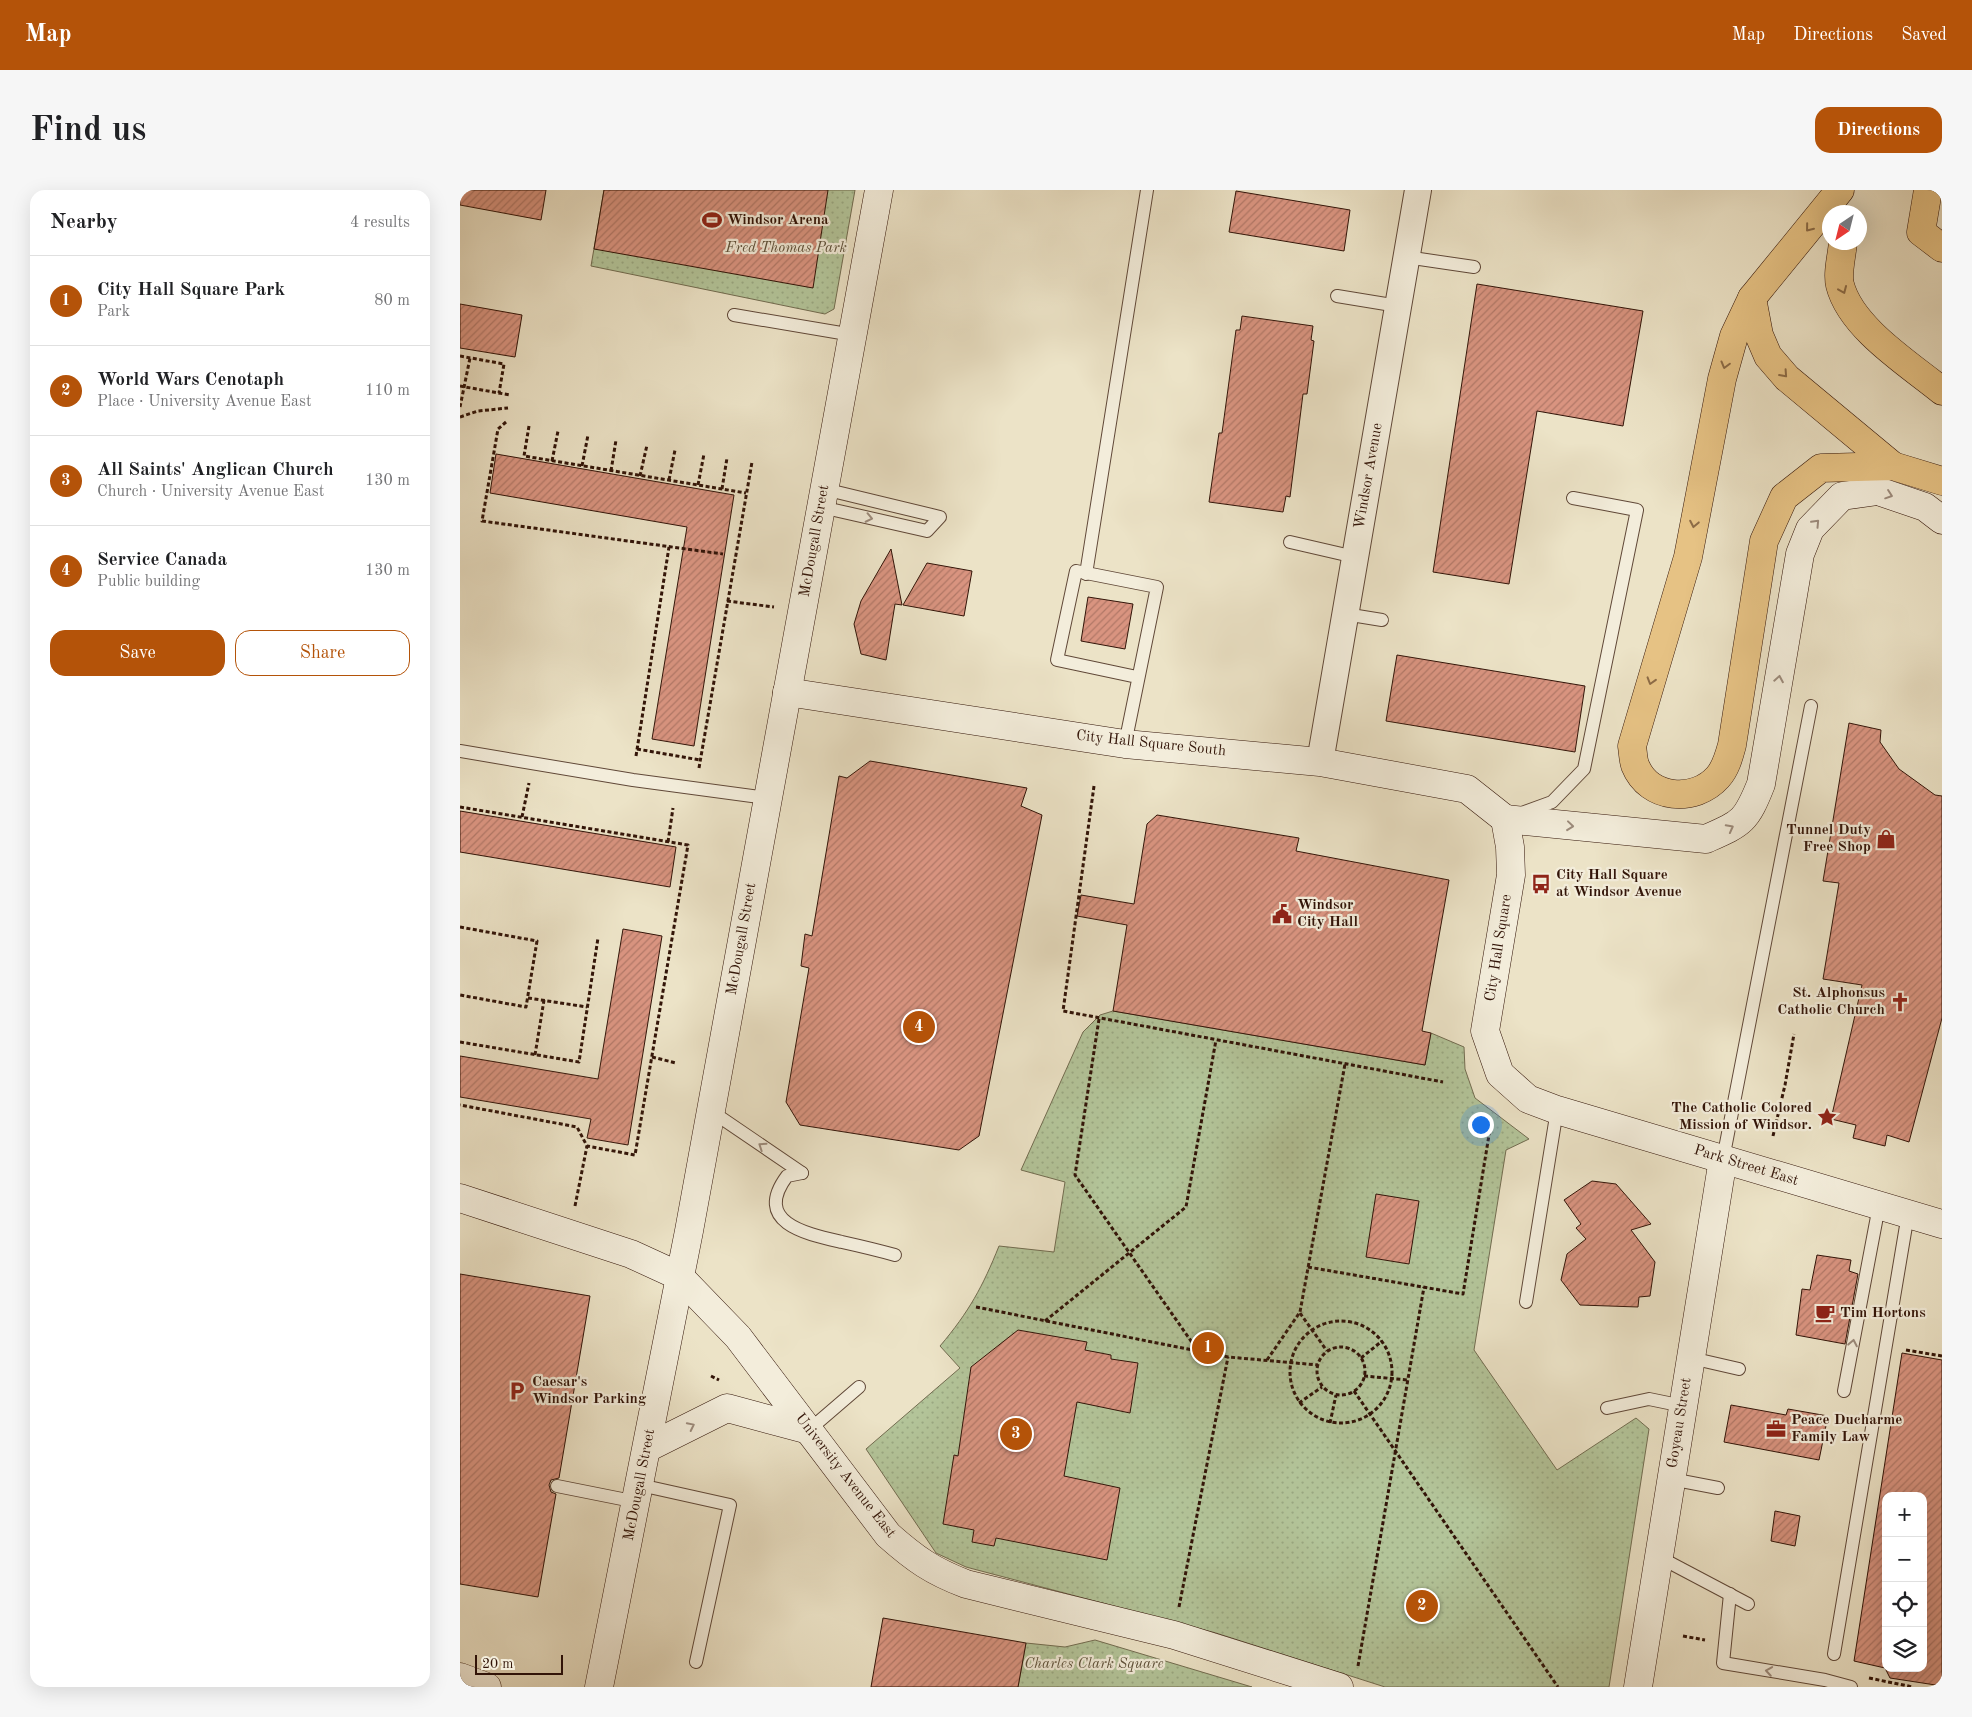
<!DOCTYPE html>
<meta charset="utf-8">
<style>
body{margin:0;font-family:"Old Standard TT",serif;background:#f6f6f6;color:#202124}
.controls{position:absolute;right:15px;bottom:15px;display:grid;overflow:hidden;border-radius:10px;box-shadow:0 5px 20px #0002}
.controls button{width:45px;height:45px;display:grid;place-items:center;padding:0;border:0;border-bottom:1px solid #e0e0e0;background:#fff;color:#202124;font:25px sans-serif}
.compass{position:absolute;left:1362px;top:15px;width:45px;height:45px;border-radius:50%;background:#fff;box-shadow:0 5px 20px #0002;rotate:215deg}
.scale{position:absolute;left:15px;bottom:12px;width:88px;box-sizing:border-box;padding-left:5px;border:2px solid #321408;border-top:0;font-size:14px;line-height:18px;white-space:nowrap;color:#321408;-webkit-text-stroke:4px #f3eddb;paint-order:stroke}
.you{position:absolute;left:1020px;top:934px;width:18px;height:18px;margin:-12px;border:4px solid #fff;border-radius:50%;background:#1a73e8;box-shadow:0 0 0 8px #1a73e833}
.badge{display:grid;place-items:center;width:32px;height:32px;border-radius:50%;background:#b45309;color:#fff;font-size:16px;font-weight:700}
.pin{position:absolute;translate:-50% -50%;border:2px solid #fff;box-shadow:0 1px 5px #0006}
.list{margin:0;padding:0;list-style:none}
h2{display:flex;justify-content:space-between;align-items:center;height:65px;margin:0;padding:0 20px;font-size:21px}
h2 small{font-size:16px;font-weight:400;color:#757577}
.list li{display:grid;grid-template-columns:32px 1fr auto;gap:15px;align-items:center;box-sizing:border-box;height:90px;padding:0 20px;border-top:1px solid #e0e0e0}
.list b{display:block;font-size:19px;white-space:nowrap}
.list p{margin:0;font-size:16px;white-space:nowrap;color:#757577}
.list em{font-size:16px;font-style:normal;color:#757577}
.actions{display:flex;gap:10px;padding:15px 20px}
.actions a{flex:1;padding:11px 0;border:1px solid #b45309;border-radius:15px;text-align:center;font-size:18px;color:#b45309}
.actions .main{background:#b45309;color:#fff}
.icon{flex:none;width:28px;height:28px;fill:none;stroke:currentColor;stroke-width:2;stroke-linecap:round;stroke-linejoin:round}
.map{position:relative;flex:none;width:1482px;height:1497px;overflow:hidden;border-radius:15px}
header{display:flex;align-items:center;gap:30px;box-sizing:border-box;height:70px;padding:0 25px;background:#b45309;color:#fff}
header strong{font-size:24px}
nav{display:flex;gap:28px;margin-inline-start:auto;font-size:18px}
.intro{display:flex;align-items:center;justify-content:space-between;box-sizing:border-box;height:120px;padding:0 30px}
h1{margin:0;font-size:35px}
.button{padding:12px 22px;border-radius:15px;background:#b45309;color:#fff;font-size:18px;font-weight:700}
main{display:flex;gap:30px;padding:0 30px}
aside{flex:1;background:#fff;border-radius:15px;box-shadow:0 5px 20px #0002}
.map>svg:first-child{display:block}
.green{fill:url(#green-dots);stroke:#726c50}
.building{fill:url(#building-hatch);stroke:#321408;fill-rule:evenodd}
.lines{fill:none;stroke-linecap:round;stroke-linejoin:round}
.lane-casing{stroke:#604838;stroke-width:14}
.street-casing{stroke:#604838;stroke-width:28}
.secondary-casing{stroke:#321408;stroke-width:29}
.primary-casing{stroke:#321408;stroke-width:29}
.path{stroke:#321408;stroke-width:3;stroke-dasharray:4 2.5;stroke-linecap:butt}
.lane{stroke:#f3eddb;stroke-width:12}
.street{stroke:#f3eddb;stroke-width:26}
.secondary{stroke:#f3eddb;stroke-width:28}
.primary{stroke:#e6c284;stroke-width:28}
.oneway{stroke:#8c6b46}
.oneway2{stroke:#9c8b7c}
.labels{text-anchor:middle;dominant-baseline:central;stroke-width:4.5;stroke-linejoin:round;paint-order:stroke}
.poi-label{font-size:15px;font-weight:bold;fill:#321408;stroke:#f3eddb;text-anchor:start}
.park-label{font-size:15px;font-style:italic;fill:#5f523b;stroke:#f3eddb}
.street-label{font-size:15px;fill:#321408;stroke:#f3eddb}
</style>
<header>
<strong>Map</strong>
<nav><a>Map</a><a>Directions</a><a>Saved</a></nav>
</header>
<div class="intro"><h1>Find us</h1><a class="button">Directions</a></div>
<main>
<aside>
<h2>Nearby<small>4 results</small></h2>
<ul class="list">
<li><span class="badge">1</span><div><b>City Hall Square Park</b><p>Park</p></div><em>80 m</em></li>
<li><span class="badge">2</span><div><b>World Wars Cenotaph</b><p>Place · University Avenue East</p></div><em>110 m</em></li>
<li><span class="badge">3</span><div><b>All Saints' Anglican Church</b><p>Church · University Avenue East</p></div><em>130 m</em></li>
<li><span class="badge">4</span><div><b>Service Canada</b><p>Public building</p></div><em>130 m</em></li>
</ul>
<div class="actions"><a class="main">Save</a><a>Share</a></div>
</aside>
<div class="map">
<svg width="1482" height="1497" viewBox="0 0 1482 1497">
<defs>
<pattern id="green-dots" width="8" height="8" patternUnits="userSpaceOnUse" patternTransform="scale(1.25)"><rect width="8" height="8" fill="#b3c499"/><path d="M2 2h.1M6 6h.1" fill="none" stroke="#9aa882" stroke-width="1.8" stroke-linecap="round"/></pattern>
<pattern id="building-hatch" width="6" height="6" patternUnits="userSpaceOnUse" patternTransform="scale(1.25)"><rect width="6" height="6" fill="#d99480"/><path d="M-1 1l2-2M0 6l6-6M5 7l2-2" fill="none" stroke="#b17867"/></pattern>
</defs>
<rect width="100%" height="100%" fill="#ece3c7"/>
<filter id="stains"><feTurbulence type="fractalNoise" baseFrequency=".004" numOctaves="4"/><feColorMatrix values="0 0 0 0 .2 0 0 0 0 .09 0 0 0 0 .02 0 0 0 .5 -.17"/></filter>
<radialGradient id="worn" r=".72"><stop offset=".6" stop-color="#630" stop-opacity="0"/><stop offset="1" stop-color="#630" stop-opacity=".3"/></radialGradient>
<g class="green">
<path d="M144 0H395L374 119 365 124 131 76Z"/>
<path d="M653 821 965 875 971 843 1004 857 1005 879 1015 908 1069 949 1046 960 1014 1160 1097 1280 1176 1228 1189 1239 1149 1497H925L756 1443 506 1377 476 1363 406 1259 500 1178 480 1156C509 1122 523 1096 539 1056L594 1062 605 992 561 980 623 842 640 825Z"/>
<path d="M635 1450 792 1497H558L566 1453 605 1457Z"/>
</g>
<g class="building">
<path d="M0 0H86L81 30 0 15Z"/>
<path d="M144 0H368L353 98 134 59Z"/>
<path d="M776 1 890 20 884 61 769 42Z"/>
<path d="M1017 94 1183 121 1163 236 1077 221 1049 394 973 382Z"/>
<path d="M0 114 62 125 55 167 0 158Z"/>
<path d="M782 126 853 136 851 150 854 151 847 204H843L830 307 826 306 823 322 749 312 759 243H762L776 140H780Z"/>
<path d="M36 264 274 305 234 556 192 549 227 337 30 303Z"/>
<path d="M431 359 442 415 435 414 426 470 401 464 394 434 401 411Z"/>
<path d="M467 373 512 381 504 426 443 415Z"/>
<path d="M628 407 673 414 665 459 621 451Z"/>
<path d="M937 465 1125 496 1115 562 926 531Z"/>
<path d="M1389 533 1421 540 1420 552 1439 579 1475 605 1482 606V828L1449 952 1427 945 1425 956 1393 948 1396 935 1371 929 1402 795 1363 789 1379 693 1363 691Z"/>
<path d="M410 571 567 598 561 616 582 625 519 946 499 960 340 935 326 912 349 778 341 776 345 744 352 746 379 586 387 588Z"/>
<path d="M0 621 216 657 210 697 0 662Z"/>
<path d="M697 625 839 648 836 661 989 690 962 841 971 843 965 875 653 821 667 735 617 726 621 705 674 714 687 634Z"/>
<path d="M163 739 202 746 168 955 127 948 131 929 0 907V866L138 889Z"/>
<path d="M1132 991 1156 994 1191 1034 1171 1040 1195 1072 1190 1106 1179 1107 1178 1117 1120 1115 1101 1090 1107 1064 1126 1049 1116 1038 1121 1034 1104 1010Z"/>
<path d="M916 1004 959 1011 949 1074 906 1067Z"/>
<path d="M1357 1065 1391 1070 1389 1081 1398 1084 1385 1154 1336 1145 1342 1099 1350 1100Z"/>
<path d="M0 1084 130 1106 99 1288 91 1290 89 1295 91 1302 96 1304 78 1407 0 1394Z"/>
<path d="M558 1140 627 1152 625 1160 651 1165V1169L678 1173 670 1223 617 1212 604 1286 660 1298 647 1370 536 1348 534 1356 512 1352 514 1340 483 1334 494 1265 498 1266 511 1177Z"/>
<path d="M1442 1163 1482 1170V1496L1430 1488 1425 1478 1394 1471ZM1426 1306H1463V1478H1426Z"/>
<path d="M1271 1215 1326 1225 1328 1219 1368 1226 1359 1270 1264 1252Z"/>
<path d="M1315 1321 1340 1326 1335 1356 1311 1351Z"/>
<path d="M423 1428 566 1453 558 1497H411Z"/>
</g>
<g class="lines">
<defs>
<g id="lane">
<path d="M946 67 1014 77"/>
<path d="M877 106 938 116"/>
<path d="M274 125 393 145"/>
<path d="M361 317 467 341 480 327 364 299"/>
<path d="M830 352 895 367"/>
<path d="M626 384 687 0"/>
<path d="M885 424 922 430"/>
<path d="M665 554 697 397 616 381 597 470 677 487"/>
<path d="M0 561 173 590 307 608"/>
<path d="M1059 624 1092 612 1124 579 1177 320 1113 308"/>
<path d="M251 921 342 983"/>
<path d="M1263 969 1351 516"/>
<path d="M342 983 327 986C292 1033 347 1044 382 1052 400 1056 417 1060 435 1065"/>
<path d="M1066 1112 1097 920"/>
<path d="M1231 1168 1279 1179"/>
<path d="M1384 1201 1419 1016"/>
<path d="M1147 1218 1189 1209 1223 1216"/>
<path d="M349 1240 399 1197"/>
<path d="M1211 1289 1258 1298"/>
<path d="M180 1295 270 1315 236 1472"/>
<path d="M97 1296 177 1312"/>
<path d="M1199 1367 1288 1414"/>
<path d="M1270 1404 1263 1473 1365 1490 1391 1497"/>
<path d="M1374 1464 1448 1024"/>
</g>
<path id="street" d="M860 572 958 0"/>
<g id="secondary">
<path d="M327 502 665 554 860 572 1007 599 1045 629"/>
<path d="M1045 629 1050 657 1051 685 1025 841 1040 884 1068 909 1097 920 1482 1034"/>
<path d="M1045 629 1246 649C1282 633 1286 632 1301 594L1340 364 1350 339 1382 306 1418 301 1465 317 1482 330"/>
<path d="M0 1008 171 1064 219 1086 278 1147 428 1345C455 1369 472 1381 506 1394L714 1445 879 1497"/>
<path d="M187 1258 267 1218 349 1240"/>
<path d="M0 1487 27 1497"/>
<path d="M139 1497 229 1041 419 0"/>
<path d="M1178 1497 1263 969"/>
</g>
<g id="primary">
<path d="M1380 0 1292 108 1274 146 1262 189 1228 367 1172 556C1173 562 1173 569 1175 575 1189 610 1235 613 1258 587 1266 578 1269 566 1272 555L1304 351 1324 307 1361 278 1433 276 1482 291"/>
<path d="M1468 0 1461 42 1482 58"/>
<path d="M1383 52C1382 65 1377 83 1380 95 1391 138 1449 174 1482 201"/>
<path d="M1292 108 1299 145 1308 166 1327 188 1433 276"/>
</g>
</defs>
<use href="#lane" class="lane-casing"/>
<use href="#street" class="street-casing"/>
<use href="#secondary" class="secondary-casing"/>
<use href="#primary" class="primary-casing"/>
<g class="path">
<path d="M0 166 44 174 39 203"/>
<path d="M0 196 50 205"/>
<path d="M0 217 10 168"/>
<path d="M0 227 18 221 48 218"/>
<path d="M46 232 38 239 22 331 263 364"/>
<path d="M69 236 64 266 286 303"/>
<path d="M92 271 98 241"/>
<path d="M122 276 128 245"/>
<path d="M151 281 156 250"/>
<path d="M180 286 187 255"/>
<path d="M209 290 215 260"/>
<path d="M238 295 244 264"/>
<path d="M262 299 267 268"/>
<path d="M267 411 314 417"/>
<path d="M177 559 240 570"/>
<path d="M176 566 209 357"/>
<path d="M239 578 292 272"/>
<path d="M634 596 603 821 983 892"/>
<path d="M0 617 228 655 175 965 127 956 117 937 0 915"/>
<path d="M62 627 69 593"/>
<path d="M208 652 213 618"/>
<path d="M0 737 77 751 66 817 0 805"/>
<path d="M68 808 127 817"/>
<path d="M639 829 615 985 738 1161"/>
<path d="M0 852 119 872 138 748"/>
<path d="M75 865 84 810"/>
<path d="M192 867 216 873"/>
<path d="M1313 946 1325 895 1334 844"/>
<path d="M115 1016 127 956"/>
<path d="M848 1077 1003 1104 1030 939"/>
<path d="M516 1117 768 1167 858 1175"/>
<path d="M840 1123 867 1161"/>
<circle cx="881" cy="1182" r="51"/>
<path d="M585 1131 726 1017 756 850"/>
<circle cx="881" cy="1181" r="24"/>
<path d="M1446 1160 1482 1166"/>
<path d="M901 1168 922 1151"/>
<path d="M807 1170 840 1122 885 874"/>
<path d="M251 1186 259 1190"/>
<path d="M904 1186 948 1190"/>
<path d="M894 1201 1098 1497"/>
<path d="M839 1213 862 1197"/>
<path d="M870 1233 876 1205"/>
<path d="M719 1417 768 1167"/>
<path d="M1223 1446 1245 1450"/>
<path d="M898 1476 964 1097"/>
<path d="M1409 1488 1453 1497"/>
</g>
<use href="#lane" class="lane"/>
<use href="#street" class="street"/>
<use href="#secondary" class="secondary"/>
<use href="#primary" class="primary"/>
</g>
<defs><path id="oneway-chevron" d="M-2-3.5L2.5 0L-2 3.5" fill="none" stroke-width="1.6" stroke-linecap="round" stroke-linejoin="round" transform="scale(1.25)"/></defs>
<g class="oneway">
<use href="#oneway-chevron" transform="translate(1349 38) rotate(129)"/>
<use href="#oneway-chevron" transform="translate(1383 100) rotate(67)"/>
<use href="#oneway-chevron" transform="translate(1265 175) rotate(105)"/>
<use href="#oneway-chevron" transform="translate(1324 184) rotate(48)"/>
<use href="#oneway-chevron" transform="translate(1234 334) rotate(101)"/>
<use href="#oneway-chevron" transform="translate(1191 491) rotate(107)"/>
</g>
<g class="oneway2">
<use href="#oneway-chevron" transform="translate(1429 305) rotate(19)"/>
<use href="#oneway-chevron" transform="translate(409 328) rotate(12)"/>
<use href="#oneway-chevron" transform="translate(1356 333) rotate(-47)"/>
<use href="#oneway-chevron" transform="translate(1319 489) rotate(-80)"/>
<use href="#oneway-chevron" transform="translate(1110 636) rotate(6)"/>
<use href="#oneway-chevron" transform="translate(1270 638) rotate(-28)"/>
<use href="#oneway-chevron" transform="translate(302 956) rotate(-146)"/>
<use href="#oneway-chevron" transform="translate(1393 1153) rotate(-79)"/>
<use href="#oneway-chevron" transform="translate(231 1236) rotate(-26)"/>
<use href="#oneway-chevron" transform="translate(1309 1481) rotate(-171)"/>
</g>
<defs>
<symbol id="stadium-bare" viewBox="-9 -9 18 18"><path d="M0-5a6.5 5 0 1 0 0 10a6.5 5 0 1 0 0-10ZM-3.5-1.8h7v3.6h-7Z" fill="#8f2418" stroke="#f3eddb" stroke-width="2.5" paint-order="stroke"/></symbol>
<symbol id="shop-bare" viewBox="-9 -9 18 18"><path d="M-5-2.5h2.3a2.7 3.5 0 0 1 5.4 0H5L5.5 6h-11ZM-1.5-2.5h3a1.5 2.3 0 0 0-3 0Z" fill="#8f2418" stroke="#f3eddb" stroke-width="2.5" paint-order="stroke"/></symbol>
<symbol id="bus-bare" viewBox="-9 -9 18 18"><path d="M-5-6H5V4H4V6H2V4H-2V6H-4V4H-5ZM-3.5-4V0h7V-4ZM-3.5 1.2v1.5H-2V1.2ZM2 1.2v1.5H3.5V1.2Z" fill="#8f2418" stroke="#f3eddb" stroke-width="2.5" paint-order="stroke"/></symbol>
<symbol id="civic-bare" viewBox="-9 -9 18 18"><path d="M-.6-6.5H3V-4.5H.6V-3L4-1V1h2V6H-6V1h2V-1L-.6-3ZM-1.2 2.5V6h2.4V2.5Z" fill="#8f2418" stroke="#f3eddb" stroke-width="2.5" paint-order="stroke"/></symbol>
<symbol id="church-bare" viewBox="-9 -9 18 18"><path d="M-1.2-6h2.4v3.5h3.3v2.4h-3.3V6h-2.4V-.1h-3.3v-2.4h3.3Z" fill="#8f2418" stroke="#f3eddb" stroke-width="2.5" paint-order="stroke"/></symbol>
<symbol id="sight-bare" viewBox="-9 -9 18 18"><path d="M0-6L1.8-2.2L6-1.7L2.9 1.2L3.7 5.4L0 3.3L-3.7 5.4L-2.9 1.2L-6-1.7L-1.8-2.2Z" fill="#8f2418" stroke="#f3eddb" stroke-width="2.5" paint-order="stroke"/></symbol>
<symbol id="cafe-bare" viewBox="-9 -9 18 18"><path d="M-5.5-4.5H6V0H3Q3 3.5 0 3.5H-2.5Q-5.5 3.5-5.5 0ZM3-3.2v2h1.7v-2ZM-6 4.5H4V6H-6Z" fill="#8f2418" stroke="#f3eddb" stroke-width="2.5" paint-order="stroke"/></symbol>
<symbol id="parking-bare" viewBox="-9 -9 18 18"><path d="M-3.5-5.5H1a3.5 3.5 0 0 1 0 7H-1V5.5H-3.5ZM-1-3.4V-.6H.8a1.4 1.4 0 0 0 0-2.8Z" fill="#8f2418" stroke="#f3eddb" stroke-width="2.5" paint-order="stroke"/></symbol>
<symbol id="office-bare" viewBox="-9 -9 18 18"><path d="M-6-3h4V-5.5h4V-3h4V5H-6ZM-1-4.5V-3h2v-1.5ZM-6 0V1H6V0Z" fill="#8f2418" stroke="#f3eddb" stroke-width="2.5" paint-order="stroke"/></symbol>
</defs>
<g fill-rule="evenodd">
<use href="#stadium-bare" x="238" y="16" width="28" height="28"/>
<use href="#shop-bare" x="1412" y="635" width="28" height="28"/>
<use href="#bus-bare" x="1067" y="680" width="28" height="28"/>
<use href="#civic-bare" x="808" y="710" width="28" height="28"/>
<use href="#church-bare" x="1426" y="798" width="28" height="28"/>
<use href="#sight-bare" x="1353" y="913" width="28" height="28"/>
<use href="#cafe-bare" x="1351" y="1109" width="28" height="28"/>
<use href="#parking-bare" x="43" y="1187" width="28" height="28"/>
<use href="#office-bare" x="1302" y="1225" width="28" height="28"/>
</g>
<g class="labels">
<g class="poi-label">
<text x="267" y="30">Windsor Arena</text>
<text x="1411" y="640" text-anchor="end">Tunnel Duty<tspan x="1411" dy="17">Free Shop</tspan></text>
<text x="1096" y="685">City Hall Square<tspan x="1096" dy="17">at Windsor Avenue</tspan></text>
<text x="837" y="715">Windsor<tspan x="837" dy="17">City Hall</tspan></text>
<text x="1425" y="803" text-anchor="end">St. Alphonsus<tspan x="1425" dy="17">Catholic Church</tspan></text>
<text x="1352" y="918" text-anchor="end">The Catholic Colored<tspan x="1352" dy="17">Mission of Windsor.</tspan></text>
<text x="1380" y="1123">Tim Hortons</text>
<text x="72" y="1192">Caesar's<tspan x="72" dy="17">Windsor Parking</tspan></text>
<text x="1331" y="1230">Peace Ducharme<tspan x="1331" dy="17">Family Law</tspan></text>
</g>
<g class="park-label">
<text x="326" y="58">Fred Thomas Park</text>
<text x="634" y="1474">Charles Clark Square</text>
</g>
<g class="street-label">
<text transform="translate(909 286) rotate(-80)">Windsor Avenue</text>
<text transform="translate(355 351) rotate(-80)">McDougall Street</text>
<text transform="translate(691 554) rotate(6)">City Hall Square South</text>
<text transform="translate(282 749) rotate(-80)">McDougall Street</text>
<text transform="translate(1039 758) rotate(-81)">City Hall Square</text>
<text transform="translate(1286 976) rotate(17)">Park Street East</text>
<text transform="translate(1220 1233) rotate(-81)">Goyeau Street</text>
<text transform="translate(385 1286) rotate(52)">University Avenue East</text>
<text transform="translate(180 1295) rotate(-79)">McDougall Street</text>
</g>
</g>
<rect width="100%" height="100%" filter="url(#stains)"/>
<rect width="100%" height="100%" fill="url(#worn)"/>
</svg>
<div class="controls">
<button>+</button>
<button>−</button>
<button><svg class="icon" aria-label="locate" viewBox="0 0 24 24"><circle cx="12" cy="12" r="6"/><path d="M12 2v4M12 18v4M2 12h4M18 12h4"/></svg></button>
<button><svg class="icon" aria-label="layers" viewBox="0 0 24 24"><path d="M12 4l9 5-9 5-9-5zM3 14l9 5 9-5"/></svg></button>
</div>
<svg class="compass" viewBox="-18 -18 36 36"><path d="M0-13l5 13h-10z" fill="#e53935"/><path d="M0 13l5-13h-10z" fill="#757577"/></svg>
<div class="scale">20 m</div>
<div class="you"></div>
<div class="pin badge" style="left:748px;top:1158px">1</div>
<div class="pin badge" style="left:962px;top:1416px">2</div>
<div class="pin badge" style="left:556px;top:1244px">3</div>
<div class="pin badge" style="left:459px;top:837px">4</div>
</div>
</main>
